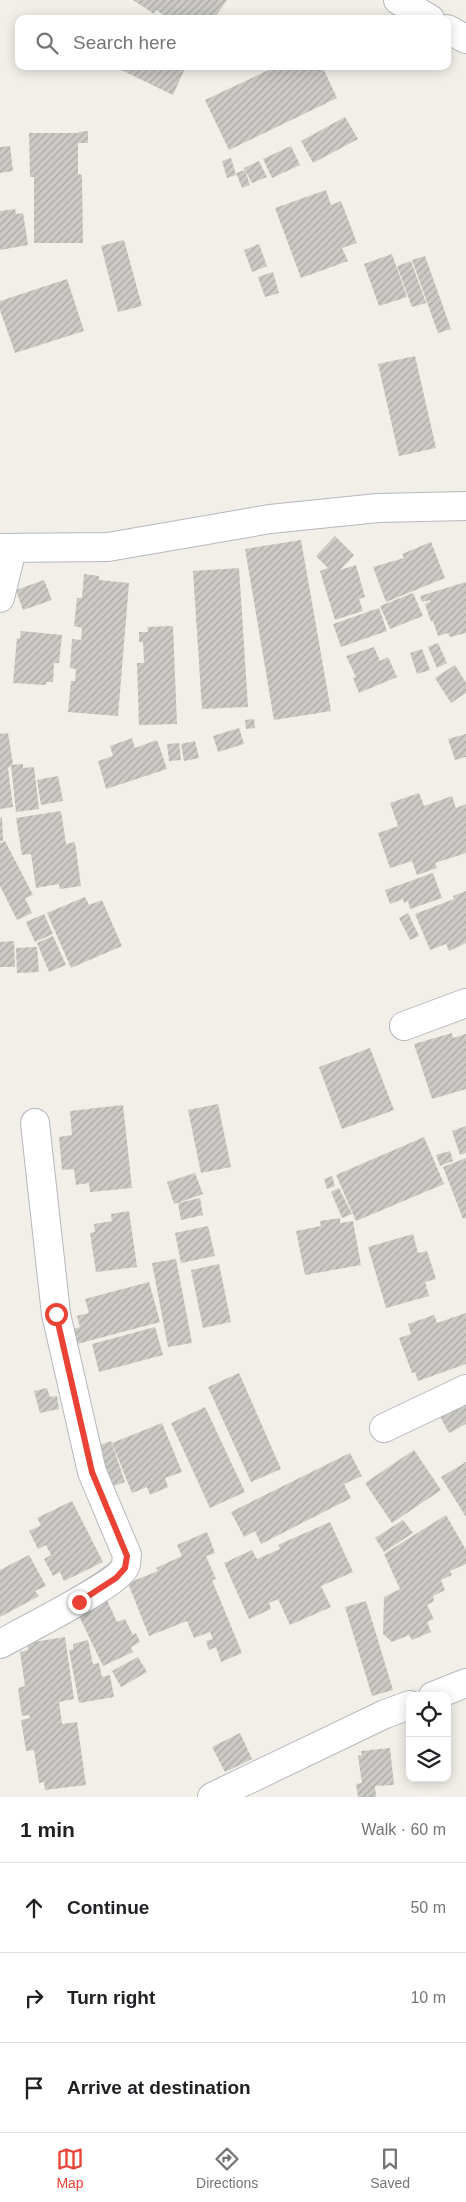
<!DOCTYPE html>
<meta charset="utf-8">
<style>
body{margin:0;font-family:Arial,sans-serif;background:#f2f2f2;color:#202124}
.controls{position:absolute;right:15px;bottom:15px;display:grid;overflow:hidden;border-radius:10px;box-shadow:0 2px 12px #0003}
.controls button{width:45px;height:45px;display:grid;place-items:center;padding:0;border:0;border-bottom:1px solid #e0e0e0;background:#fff;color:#202124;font:25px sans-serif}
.stop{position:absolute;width:15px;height:15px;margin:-11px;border:4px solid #ea4335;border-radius:50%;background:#fff}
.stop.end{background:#ea4335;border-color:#fff;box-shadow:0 1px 5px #0008}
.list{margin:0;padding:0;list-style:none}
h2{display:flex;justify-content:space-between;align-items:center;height:65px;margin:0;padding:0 20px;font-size:21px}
h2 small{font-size:16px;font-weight:400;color:#757577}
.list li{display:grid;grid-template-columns:32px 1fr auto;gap:15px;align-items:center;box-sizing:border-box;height:90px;padding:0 20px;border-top:1px solid #e0e0e0}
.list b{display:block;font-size:19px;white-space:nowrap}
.list em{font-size:16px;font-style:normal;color:#757577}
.icon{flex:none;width:28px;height:28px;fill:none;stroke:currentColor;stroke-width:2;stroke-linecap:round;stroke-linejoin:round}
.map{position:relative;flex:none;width:466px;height:1797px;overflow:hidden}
.search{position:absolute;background:#fff;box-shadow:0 2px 12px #0003;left:15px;right:15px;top:15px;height:55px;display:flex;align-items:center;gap:12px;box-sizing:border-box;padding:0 18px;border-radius:10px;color:#757577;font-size:19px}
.sheet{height:335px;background:#fff}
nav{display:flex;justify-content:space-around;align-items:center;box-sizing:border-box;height:70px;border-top:1px solid #e0e0e0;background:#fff;font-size:14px;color:#757577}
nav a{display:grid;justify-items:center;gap:2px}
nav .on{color:#ea4335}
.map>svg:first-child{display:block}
.building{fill:url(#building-hatch)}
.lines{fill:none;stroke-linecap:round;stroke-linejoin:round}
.street-casing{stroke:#b5b8bc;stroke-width:30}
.street{stroke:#fff;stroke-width:28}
.route{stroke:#ea4335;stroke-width:6}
</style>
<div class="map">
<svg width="466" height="1797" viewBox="0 0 466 1797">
<defs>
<pattern id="building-hatch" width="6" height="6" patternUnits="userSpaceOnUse" patternTransform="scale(1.25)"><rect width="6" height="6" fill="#cccac5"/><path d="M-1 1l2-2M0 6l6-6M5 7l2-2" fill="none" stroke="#a9a8a4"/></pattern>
</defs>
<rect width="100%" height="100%" fill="#f1efe8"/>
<g class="building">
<path d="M133 0H227L214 19H169L156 10 154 14Z"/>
<path d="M113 66H186L173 95Z"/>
<path d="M277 66H322L337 98 229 150 205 100Z"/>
<path d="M345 117 358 139 313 163 301 141Z"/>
<path d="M88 131V143H78V174L82 175 83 243H34V177H30L29 133H79L78 132Z"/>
<path d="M10 146 13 171 0 173V147Z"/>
<path d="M291 146 300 165 272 178 263 159Z"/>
<path d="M231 158 236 175 227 178 222 161Z"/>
<path d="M259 161 267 177 252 183 244 168Z"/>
<path d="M245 170 250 185 242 188 236 173Z"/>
<path d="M326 190 331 205 341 201 357 243 342 248 348 261 301 278 275 208Z"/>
<path d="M15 209 16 214 23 213 28 245 0 250V211Z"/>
<path d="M124 240 142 306 118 312 101 246Z"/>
<path d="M259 244 267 266 252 272 244 250Z"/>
<path d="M392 254 407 297 379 306 364 264Z"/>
<path d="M425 256 451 329 438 333 412 260Z"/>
<path d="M411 261 426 303 412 307 397 266Z"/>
<path d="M273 272 279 293 265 297 258 277Z"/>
<path d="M67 279 84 331 15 353 0 310V301Z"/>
<path d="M415 356 436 448 399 456 378 364Z"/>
<path d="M335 536 354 555 340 570 356 565 365 597 359 599 363 611 335 620 320 571 328 568 316 556Z"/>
<path d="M301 540 331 711 274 720 245 549Z"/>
<path d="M431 542 445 578 386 602 373 567 404 558 402 554Z"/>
<path d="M239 568 248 707 202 709 193 571Z"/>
<path d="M84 574 99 576V580L129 583 118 716 68 712 71 681H75L76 669 70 668 72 639 81 640 82 628 74 626 77 598H82Z"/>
<path d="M44 580 52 600 23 610 16 590Z"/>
<path d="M466 582V633L450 637 448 633 438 636 433 621 431 622 425 604 430 602V600L422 602 420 596Z"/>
<path d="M413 593 423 616 390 629 380 606Z"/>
<path d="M379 608 387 631 341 647 333 624Z"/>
<path d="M173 626 177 724 139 725 137 663H144L143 642H139V632H148L147 627Z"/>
<path d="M21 631 62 635 59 663H54L53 682H46V685L13 683 17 638 20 639Z"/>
<path d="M438 643 447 663 437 668 428 647Z"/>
<path d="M374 647 380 661 388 657 397 677 359 693 353 678 356 677 346 656Z"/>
<path d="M422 649 430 670 417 674 410 653Z"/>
<path d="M455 665 466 683V693L451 703 435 678Z"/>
<path d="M254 719 255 728 246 729 245 720Z"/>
<path d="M239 728 244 744 218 752 213 736Z"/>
<path d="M8 733 13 764 8 768 13 807 0 809V734Z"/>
<path d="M466 734V757L455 760 448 739Z"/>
<path d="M132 738 135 748 157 740 167 769 106 789 98 761 113 756 110 746Z"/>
<path d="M195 741 199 758 184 761 181 744Z"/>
<path d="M179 743 181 760 169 761 167 744Z"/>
<path d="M23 764V768L34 767 39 809 16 812 11 765Z"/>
<path d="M58 776 63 801 41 805 37 780Z"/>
<path d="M419 793 424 806 452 796 456 808 466 804V853L435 863 437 868 417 875 412 861 390 868 378 833 398 826 390 803Z"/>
<path d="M61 811 66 844 75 842 81 886 60 889 59 884 36 888 31 854 22 855 16 818Z"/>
<path d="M2 817 3 841H0V818Z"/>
<path d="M5 841 33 895 25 898 32 913 17 920 0 886V843Z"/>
<path d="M433 873 442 898 410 909 408 901 404 903 403 899 390 904 385 890Z"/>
<path d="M466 891V943L449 951 446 944 430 950 415 914 454 899 453 896Z"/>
<path d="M85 897 89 905 102 900 122 946 71 968 47 913Z"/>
<path d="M408 913 419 936 410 940 399 918Z"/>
<path d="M44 914 53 934 35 942 26 922Z"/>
<path d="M53 936 66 965 49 972 37 943Z"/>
<path d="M14 941 15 967H0V942Z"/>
<path d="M37 947 39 972 17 973 16 948Z"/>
<path d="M452 1033 453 1038 466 1034V1089L432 1099 414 1044Z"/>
<path d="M370 1048 394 1110 342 1129 319 1067Z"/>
<path d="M218 1104 231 1167 201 1173 188 1110Z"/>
<path d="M123 1105 132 1188 90 1192 89 1183 76 1185 74 1169 62 1170 59 1137 72 1135 70 1111Z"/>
<path d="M466 1126V1153L460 1155 452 1131Z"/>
<path d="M424 1137 444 1184 356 1221 336 1175Z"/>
<path d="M450 1151 453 1161 440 1166 436 1155Z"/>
<path d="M466 1158V1218L463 1219 443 1167Z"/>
<path d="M195 1173 203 1194 174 1204 167 1182Z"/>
<path d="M332 1176 335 1186 327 1189 324 1179Z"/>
<path d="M339 1188 352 1214 342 1218 331 1192Z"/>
<path d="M200 1198 203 1215 181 1220 178 1203Z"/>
<path d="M129 1211 137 1267 96 1272 90 1233 95 1232 94 1224 112 1221 111 1214Z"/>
<path d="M340 1218V1223L353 1221 361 1265 305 1275 296 1231 321 1226 320 1221Z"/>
<path d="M208 1226 215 1256 181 1263 175 1233Z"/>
<path d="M413 1234 418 1253 427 1251 436 1279 425 1282 429 1296 386 1308 368 1247Z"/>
<path d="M176 1259 192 1343 168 1347 152 1263Z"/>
<path d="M219 1264 231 1322 203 1328 191 1270Z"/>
<path d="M149 1282 160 1322 77 1344 73 1329 80 1327 77 1316 89 1313 85 1299Z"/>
<path d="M466 1313V1364L418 1381 415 1372 412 1373 399 1338 411 1334 408 1324 434 1315 437 1323Z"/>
<path d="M155 1327 163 1355 99 1372 92 1344Z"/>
<path d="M239 1373 281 1469 251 1482 208 1387Z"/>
<path d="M47 1388 50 1397 57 1396 59 1409 40 1413 34 1391Z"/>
<path d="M466 1397V1424L449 1433 438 1413Z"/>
<path d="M205 1407 245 1492 210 1508 171 1423Z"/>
<path d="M162 1423 182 1472 165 1478 168 1487 150 1495 147 1487 132 1493 112 1443Z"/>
<path d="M111 1441 125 1482 108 1488 94 1447Z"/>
<path d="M414 1450 441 1490 392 1523 365 1483Z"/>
<path d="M350 1453 362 1476 344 1484 351 1498 261 1544 255 1531 244 1537 231 1512Z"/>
<path d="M466 1462V1517L441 1477Z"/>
<path d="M72 1501 103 1562 64 1581 60 1572 53 1576 44 1559 51 1555 46 1545 38 1549 29 1531 41 1525 37 1518Z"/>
<path d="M446 1515 466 1550V1564L450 1571 452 1575 441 1580 445 1590 433 1596 434 1601 427 1605 434 1619 427 1622 431 1632 412 1640 409 1635 392 1642 383 1634 384 1597 400 1589 384 1554Z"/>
<path d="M403 1520 413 1533 384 1552 375 1538Z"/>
<path d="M330 1522 353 1572 321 1586 331 1607 290 1625 278 1599 269 1603 271 1609 249 1619 224 1563 252 1550 257 1559 280 1549 278 1545Z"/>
<path d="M207 1532 215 1553 206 1556 216 1579 212 1580 242 1653 221 1662 216 1647 209 1650 206 1641 213 1639 210 1632 194 1638 187 1621 149 1636 128 1583 158 1571 156 1568 182 1556 177 1545Z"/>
<path d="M29 1555 46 1586 35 1591 39 1596 0 1617V1570Z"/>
<path d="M106 1598 117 1622 125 1619 133 1635 136 1633 140 1642 131 1647 133 1652 103 1666 77 1612Z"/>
<path d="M366 1601 393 1690 372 1696 345 1607Z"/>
<path d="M65 1637 74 1699 59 1702 62 1724 77 1722 86 1785 45 1790 44 1782 39 1783 34 1750 26 1751 21 1720 30 1718 29 1715 22 1716 18 1688 25 1686 20 1652 28 1650 27 1643Z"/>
<path d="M88 1640 93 1664 99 1663 102 1677 110 1675 114 1697 79 1703 69 1650H73V1644Z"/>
<path d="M138 1657 147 1672 121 1687 112 1671Z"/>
<path d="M240 1733 252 1759 225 1772 212 1747Z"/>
<path d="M390 1748 394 1785 375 1786 376 1797H358L356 1784 362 1783 358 1756 362 1755 361 1751Z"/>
</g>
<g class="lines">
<defs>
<g id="street">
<path d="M398 0 430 19"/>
<path d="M447 29 466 39"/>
<path d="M0 548 108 547 270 519 378 508 466 506"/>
<path d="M0 598 12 549"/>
<path d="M404 1026 466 1003"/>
<path d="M384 1428 466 1389"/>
<path d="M0 1644C20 1633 119 1583 125 1567 127 1564 126 1559 127 1555L92 1472 56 1314 35 1123"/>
<path d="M433 1696 466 1683"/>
<path d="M212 1797 385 1714 410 1705"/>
</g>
</defs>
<use href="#street" class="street-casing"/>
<use href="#street" class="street"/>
</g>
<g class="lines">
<path class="route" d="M56 1314 92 1472 127 1556 125 1568 116 1578 79 1602"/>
</g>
</svg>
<div class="controls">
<button><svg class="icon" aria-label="locate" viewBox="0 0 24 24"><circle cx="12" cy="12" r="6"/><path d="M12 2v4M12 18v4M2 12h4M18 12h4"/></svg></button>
<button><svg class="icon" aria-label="layers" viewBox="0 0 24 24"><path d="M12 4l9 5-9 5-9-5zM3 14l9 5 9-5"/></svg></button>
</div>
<div class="stop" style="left:56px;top:1314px"></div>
<div class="stop end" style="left:79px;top:1602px"></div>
<div class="search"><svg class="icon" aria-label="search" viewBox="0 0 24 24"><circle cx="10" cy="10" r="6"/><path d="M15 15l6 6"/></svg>Search here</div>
</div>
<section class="sheet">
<h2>1 min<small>Walk · 60 m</small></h2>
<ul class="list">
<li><svg class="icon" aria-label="ahead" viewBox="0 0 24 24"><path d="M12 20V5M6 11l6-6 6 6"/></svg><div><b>Continue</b></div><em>50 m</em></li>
<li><svg class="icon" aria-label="right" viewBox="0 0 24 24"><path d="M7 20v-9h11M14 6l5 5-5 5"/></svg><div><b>Turn right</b></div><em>10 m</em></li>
<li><svg class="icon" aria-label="arrive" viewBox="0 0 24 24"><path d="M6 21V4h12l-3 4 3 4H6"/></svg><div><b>Arrive at destination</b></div></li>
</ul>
</section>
<nav>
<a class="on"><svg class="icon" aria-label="map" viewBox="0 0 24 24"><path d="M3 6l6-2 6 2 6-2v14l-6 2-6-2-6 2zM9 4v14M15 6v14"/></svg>Map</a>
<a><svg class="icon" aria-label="directions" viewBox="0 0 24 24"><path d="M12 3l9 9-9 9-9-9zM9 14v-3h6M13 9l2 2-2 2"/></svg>Directions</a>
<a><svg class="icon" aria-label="saved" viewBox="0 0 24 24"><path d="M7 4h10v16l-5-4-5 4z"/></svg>Saved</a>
</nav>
